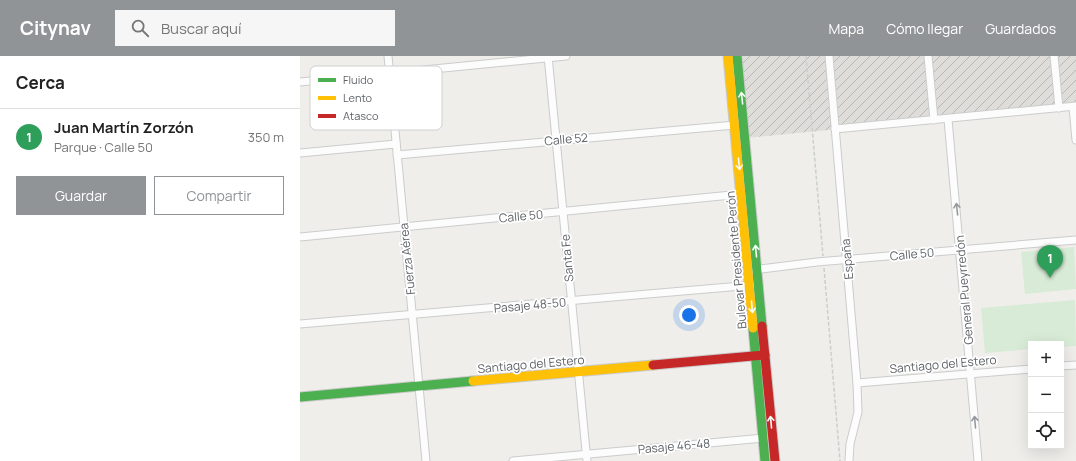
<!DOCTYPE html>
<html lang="es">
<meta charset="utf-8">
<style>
body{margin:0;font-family:Manrope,sans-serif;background:#f6f6f6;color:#222}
.controls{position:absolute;right:12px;bottom:12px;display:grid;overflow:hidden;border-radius:0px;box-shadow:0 4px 16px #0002}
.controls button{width:36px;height:36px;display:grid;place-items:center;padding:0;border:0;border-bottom:1px solid #e0e0e0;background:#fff;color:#222;font:20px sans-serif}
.you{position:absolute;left:389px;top:259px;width:14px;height:14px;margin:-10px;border:3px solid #fff;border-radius:50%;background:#1a73e8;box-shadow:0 0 0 6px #1a73e833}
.badge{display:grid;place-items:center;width:26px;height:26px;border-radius:50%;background:#919496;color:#fff;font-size:13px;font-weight:700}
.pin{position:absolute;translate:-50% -33px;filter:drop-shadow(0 1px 2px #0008)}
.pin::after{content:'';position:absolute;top:21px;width:14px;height:12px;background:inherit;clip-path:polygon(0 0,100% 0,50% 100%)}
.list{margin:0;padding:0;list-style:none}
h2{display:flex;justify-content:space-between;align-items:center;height:52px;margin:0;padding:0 16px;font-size:17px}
h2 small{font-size:13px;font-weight:400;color:#767676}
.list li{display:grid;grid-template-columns:26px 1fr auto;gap:12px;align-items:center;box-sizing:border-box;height:56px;padding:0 16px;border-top:1px solid #e0e0e0}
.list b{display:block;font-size:15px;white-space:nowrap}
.list p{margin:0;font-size:13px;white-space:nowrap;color:#767676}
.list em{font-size:13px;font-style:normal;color:#767676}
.actions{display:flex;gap:8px;padding:12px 16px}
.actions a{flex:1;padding:9px 0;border:1px solid #919496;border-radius:0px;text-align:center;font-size:14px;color:#919496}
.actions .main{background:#919496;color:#fff}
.icon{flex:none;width:22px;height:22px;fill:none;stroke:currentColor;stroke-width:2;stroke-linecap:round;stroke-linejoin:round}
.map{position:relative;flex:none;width:776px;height:405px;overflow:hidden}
header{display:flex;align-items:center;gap:24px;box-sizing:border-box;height:56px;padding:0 20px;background:#919496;color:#fff}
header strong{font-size:19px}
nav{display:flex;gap:22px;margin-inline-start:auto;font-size:14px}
.search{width:280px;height:36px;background:#f6f6f6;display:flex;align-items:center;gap:10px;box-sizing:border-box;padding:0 14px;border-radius:0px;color:#767676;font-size:15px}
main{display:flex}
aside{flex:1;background:#fff}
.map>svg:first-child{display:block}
.industrial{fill:url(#industrial-furrows)}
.green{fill:#d8ebd6}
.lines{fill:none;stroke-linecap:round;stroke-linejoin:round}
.street-casing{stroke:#cbcccc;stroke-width:9}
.fast-casing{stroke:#cacacb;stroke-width:11}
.slow-casing{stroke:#cacacb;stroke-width:11}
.jam-casing{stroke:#cacacb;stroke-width:11}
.path{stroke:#cacfcc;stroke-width:1.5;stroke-dasharray:4 2;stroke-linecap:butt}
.street{stroke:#fdfcfc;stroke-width:7}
.fast{stroke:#4caf50;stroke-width:9}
.slow{stroke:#ffc107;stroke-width:9}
.jam{stroke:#c62828;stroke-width:9}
.oneway{stroke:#f6fbf6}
.oneway2{stroke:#96999c}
.labels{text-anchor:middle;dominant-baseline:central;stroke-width:3.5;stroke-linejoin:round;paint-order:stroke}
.street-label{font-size:12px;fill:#5f6368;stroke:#fff}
.key{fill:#fff;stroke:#cfd0d2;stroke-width:1}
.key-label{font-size:11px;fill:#5f6368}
</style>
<header>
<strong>Citynav</strong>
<div class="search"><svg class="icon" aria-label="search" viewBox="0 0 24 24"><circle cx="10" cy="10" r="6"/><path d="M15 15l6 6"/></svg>Buscar aquí</div>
<nav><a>Mapa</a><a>Cómo llegar</a><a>Guardados</a></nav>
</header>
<main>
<aside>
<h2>Cerca<small></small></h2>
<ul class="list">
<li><span class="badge" style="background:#2e9e5b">1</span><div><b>Juan Martín Zorzón</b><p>Parque · Calle 50</p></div><em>350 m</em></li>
</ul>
<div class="actions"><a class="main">Guardar</a><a>Compartir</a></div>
</aside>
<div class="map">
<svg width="776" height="405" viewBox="0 0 776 405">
<defs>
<pattern id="industrial-furrows" width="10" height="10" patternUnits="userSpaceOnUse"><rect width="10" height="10" fill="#dfddda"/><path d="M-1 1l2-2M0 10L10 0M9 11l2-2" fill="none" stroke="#b8b7b5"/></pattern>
</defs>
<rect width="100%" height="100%" fill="#efeeea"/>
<path class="industrial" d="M438 0H776V50L446 82Z"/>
<g class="green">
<path d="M774 191 776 233 725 238 721 196Z"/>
<path d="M775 244 776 290 761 291V288H731V293L685 297 681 252Z"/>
</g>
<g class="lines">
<defs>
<g id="street">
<path d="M88 0 126 405"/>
<path d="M248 0 287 405"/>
<path d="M529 0 557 327 558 356 550 388 549 405"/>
<path d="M628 0 634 64"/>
<path d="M754 0 759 52"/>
<path d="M0 26 266 0"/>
<path d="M773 51 776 84"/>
<path d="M648 63 678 405"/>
<path d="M535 73 776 50"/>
<path d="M0 97 96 88"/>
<path d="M97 99 435 69"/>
<path d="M0 181 442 138"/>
<path d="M453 214 517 206 776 184"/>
<path d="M0 268 453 229"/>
<path d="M761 310 776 309"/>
<path d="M557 327 731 313"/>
<path d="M213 405 464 382"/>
</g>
<g id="fast">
<path d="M437 0 462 270"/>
<path d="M453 272 465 405"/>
<path d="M0 341 173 325"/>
</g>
<g id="slow">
<path d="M428 0 453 272"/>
<path d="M173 325 353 309"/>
</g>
<g id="jam">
<path d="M462 270 475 405"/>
<path d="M353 309 465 299"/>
</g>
</defs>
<use href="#street" class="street-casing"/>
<use href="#fast" class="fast-casing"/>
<use href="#slow" class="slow-casing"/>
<use href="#jam" class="jam-casing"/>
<g class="path">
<path d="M506 0 523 200"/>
<path d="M524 212 540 405"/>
</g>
<use href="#street" class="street"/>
<use href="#fast" class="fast"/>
<use href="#slow" class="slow"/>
<use href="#jam" class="jam"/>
</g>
<defs><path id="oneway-shaft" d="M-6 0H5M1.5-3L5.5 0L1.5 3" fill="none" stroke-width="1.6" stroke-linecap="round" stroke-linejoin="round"/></defs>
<g class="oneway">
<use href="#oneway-shaft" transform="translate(442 42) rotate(-96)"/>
<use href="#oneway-shaft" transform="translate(439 108) rotate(84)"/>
<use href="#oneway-shaft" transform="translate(456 195) rotate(-95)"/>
<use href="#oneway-shaft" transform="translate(452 251) rotate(85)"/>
<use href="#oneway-shaft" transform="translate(471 366) rotate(-95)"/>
</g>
<g class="oneway2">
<use href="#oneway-shaft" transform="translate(657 153) rotate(-96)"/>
<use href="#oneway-shaft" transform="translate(675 366) rotate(-95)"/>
</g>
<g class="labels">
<g class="street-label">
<text transform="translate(266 83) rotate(-5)">Calle 52</text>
<text transform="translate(221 160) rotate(-5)">Calle 50</text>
<text transform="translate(612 198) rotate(-5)">Calle 50</text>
<text transform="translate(267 202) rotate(-95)">Santa Fe</text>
<text transform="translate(107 203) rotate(-96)">Fuerza Aérea</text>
<text transform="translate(547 203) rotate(-95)">España</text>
<text transform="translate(436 204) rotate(-95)">Bulevar Presidente Perón</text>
<text transform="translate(664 234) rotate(-95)">General Pueyrredón</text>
<text transform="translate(230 249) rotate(-5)">Pasaje 48-50</text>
<text transform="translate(231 308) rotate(-5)">Santiago del Estero</text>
<text transform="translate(643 308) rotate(-5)">Santiago del Estero</text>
<text transform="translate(374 390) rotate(-5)">Pasaje 46-48</text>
</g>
</g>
<rect x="10" y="10" width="132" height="64" rx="6" class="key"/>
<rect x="18" y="22" width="18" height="4" fill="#4caf50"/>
<rect x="18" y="40" width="18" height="4" fill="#ffc107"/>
<rect x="18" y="58" width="18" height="4" fill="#c62828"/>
<g class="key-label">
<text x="43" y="28">Fluido</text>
<text x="43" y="46">Lento</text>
<text x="43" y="64">Atasco</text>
</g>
</svg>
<div class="controls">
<button>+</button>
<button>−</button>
<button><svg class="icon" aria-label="locate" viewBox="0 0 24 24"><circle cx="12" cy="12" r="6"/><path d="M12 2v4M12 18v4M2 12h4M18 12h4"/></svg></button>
</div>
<div class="you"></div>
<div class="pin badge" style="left:750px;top:222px;background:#2e9e5b">1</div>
</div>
</main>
